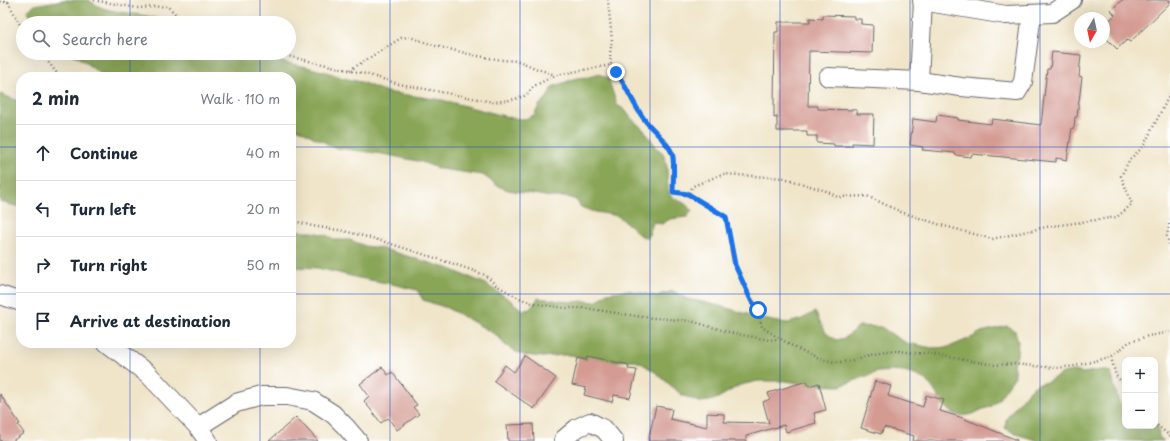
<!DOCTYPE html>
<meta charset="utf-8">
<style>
body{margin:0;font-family:"Playpen Sans",sans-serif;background:#f6f6f7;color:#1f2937}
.controls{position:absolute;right:12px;bottom:12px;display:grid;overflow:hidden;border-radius:8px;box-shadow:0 4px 16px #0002}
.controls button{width:36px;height:36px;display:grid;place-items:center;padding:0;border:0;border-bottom:1px solid #e0e1e3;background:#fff;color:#1f2937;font:20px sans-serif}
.compass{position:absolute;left:1074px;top:12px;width:36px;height:36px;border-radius:50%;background:#fff;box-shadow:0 4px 16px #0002;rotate:189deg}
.stop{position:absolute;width:12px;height:12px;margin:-9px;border:3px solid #1a73e8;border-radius:50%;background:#fff}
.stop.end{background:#1a73e8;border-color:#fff;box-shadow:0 1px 4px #0008}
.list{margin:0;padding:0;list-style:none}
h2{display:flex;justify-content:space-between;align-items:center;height:52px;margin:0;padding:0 16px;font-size:17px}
h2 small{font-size:13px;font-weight:400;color:#747a83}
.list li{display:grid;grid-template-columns:26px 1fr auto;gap:12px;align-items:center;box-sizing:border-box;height:56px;padding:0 16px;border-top:1px solid #e0e1e3}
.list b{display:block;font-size:15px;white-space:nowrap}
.list em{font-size:13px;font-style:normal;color:#747a83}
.icon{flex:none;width:22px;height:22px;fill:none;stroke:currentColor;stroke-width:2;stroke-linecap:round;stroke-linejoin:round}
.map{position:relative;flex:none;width:1170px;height:441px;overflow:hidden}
.search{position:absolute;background:#fff;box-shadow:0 4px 16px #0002;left:16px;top:16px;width:280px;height:44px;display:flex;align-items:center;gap:10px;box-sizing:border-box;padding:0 14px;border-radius:22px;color:#747a83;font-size:15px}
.panel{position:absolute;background:#fff;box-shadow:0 4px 16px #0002;left:16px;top:72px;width:280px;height:276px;border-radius:16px}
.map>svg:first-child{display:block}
.forest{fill:#89a557;stroke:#566449}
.building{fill:#d49b93}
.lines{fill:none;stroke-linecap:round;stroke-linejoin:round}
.minor-casing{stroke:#6a666d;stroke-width:20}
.path{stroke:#6a666d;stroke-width:2.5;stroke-dasharray:1 3;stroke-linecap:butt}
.minor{stroke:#fff;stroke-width:18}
.route{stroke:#1a73e8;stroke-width:5}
.grid{fill:none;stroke:#1d4ed8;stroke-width:1;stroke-opacity:0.55}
</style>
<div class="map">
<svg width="1170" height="441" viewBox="0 0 1170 441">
<rect width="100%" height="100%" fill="#fff"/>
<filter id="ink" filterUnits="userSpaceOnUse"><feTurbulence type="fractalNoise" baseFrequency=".025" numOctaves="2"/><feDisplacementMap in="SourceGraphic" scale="8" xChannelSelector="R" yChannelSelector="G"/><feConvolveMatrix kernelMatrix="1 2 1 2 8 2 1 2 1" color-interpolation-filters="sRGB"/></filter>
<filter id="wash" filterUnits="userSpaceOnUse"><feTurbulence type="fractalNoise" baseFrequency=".012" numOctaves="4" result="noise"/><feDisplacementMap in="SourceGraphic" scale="16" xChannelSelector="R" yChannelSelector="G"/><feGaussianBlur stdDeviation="0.9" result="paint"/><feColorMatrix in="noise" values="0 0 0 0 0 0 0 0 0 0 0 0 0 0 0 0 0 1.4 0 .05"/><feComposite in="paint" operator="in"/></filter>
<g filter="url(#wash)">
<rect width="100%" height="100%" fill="#f0e5c9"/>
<g class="forest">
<path d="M63 0H89C107 17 147 10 166 23H32L27 11 35 5Z"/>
<path d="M70 53H240L251 56 307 67 333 74 343 78 361 82 386 92 442 100 512 118 525 119 534 115 540 104 547 98 552 87 577 78 589 77 599 74 608 78 617 105 625 110 631 118 645 131 657 148 663 153 667 167 668 189 670 195 675 199 684 203 692 210 687 217 670 219 662 224 653 222 648 238 639 235 633 228 618 216 591 211 581 207 576 200 568 197H551L508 190 498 186 483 175 441 169 432 166 422 162 383 154 338 148 330 146 323 141 315 138 299 129 291 127V77H107C93 71 84 59 70 53Z"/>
<path d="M0 94 21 102V207L0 202Z"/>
<path d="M291 228 304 232H313L326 235 335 240H350L365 246 380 248 447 268 484 283 510 300 522 310 530 309 538 298 569 302 585 301 596 302 607 293 628 290 656 296 673 291 687 299 716 305 772 321 788 323 802 319 815 312 826 333 836 340 845 338 859 326 881 327 896 337 907 343 932 348 949 347 973 337 981 332 1007 326 1015 331 1018 341 1017 355 1013 364 1015 376 998 400 992 406 981 410 973 414 961 416 953 413 944 406 932 387 924 379 915 375 903 372 891 371 878 372 840 386 812 385 786 381H758L740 385 718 398 710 401 699 402 682 395 655 372 641 363 632 360 596 363 572 355H563L543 357 524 355 516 352 505 345 498 336 470 320 447 308 423 300 417 290 392 284 359 278 318 268 291 267Z"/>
<path d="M1101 370 1111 372 1118 400 1125 410V426H1155V424L1158 426 1159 437 1164 441H1039L1016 434 1005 428 1006 420 1011 412 1029 390 1038 384 1047 382 1063 373 1073 371 1083 373Z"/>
</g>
<g id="blocks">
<g class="building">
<path d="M1122 0H1170V3L1130 42 1127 40 1117 49 1104 36V25L1115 15 1111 10Z"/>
<path d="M823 15 854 16V19H861V24L873 25 872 53 809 51 808 106H818V109L857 110V114H874L873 144 852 143V146H834V144L817 143V136H807V131H777V117L774 118V105L775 32H778V22H810V18L823 19Z"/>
<path d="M1052 52 1081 55 1079 76 1082 77 1077 117H1075L1074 128H1072L1067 160 1056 158V162L972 154 971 157 955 155V153L922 150 923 147 910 145 913 119 936 122 937 115 958 118V120L991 124 992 119 1041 125 1047 69H1050Z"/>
<path d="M525 356 556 378 534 409 494 381 505 365 514 372Z"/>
<path d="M588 356 629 365 628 369 637 370 630 398 614 395 612 402 584 395 586 388 572 385 578 358 587 360Z"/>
<path d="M382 367 388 375 392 372 417 405 413 407 419 414 397 430 388 418 381 423 364 401 369 396 360 384Z"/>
<path d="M807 381 809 386 819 383 826 410 814 413 816 423 786 432 784 425 746 436V441H648L656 406 672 409 670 419 707 427V413L724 414V422L769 423 763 402 770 399 768 393Z"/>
<path d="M875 381 891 386 888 396 923 407 926 395 944 400 940 411 960 417 1017 440V441H913L914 436 884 427 881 434 861 428Z"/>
<path d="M0 394 20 424 18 425 24 433 12 441H0Z"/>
<path d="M296 417 318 441H269Z"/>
<path d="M533 424 534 441H508L507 425Z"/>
</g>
</g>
</g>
<g filter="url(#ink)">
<use href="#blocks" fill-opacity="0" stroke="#6a666d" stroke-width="1"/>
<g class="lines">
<defs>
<g id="minor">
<path d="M922 1 1006 15 1052 13 1072 0"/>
<path d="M828 77 919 81 961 87 1017 92 1023 82 1032 14"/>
<path d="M919 81 923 0"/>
<path d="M0 295 21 302"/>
<path d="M107 343 148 374 198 427 208 441"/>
<path d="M198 427 236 403 261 396H287L313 401 333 414 346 427 358 441"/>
<path d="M563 441 564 439 577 428 590 422 604 429 614 441"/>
</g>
</defs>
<use href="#minor" class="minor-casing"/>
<g class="path">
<path d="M94 0 137 8 167 6 180 18 189 23"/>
<path d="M0 2H8L10 0"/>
<path d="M8 2 23 30"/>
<path d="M41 53 60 77"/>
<path d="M274 53 362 73 399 84 493 102 511 100 524 96 527 94 534 86 556 75 611 65 610 53 612 41 608 0"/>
<path d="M611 65 624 82 632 101 645 120 662 140 672 153 673 169V192L688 194 693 186 723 174 784 178 826 191 838 197 867 196 901 212 941 225 992 239 1046 227 1117 217 1132 204 1121 176 1130 159 1143 147 1170 94"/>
<path d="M350 70 401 38 410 37 436 46 478 56 502 60 519 61 535 68 555 75"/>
<path d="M688 194 726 217 735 265 751 300 758 310 762 327C781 340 817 362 839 362 852 362 863 356 875 354 882 352 889 352 896 351 905 351 915 354 924 353L995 365 1013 364 1056 368 1074 366 1111 357 1129 342 1148 336 1170 332"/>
<path d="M291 220 312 226 344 231 382 241 457 265 485 275 496 285 517 297 532 303 565 308H585L642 317 691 321 732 333 769 340 779 339"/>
<path d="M1170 220 1167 236 1170 246"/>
<path d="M1111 357 1116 376 1125 385"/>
<path d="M1155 422 1158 426 1170 436"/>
</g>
<use href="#minor" class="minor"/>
</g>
</g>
<g class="lines" filter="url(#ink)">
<path class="route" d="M616 72C627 87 633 104 644 119 651 129 668 142 672 153 675 160 673 183 673 192L688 194 726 217 735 265 751 300 758 310"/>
</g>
<path class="grid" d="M130 0V23M260 0V23M390 0V441M520 0V441M650 0V441M780 0V441M910 0V441M1040 0V441M130 53V77M260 53V77M0 147H21M291 147H1170M0 294H21M291 294H1170M130 343V441M260 343V441"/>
</svg>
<div class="controls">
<button>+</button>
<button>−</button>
</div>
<svg class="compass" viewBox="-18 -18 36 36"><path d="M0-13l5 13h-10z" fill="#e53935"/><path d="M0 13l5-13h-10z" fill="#747a83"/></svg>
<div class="stop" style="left:758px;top:310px"></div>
<div class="stop end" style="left:616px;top:72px"></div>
<div class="search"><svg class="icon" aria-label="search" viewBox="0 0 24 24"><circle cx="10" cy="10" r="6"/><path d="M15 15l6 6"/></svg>Search here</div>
<section class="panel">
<h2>2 min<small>Walk · 110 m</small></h2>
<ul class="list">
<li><svg class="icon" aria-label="ahead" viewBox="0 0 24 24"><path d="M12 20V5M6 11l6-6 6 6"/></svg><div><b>Continue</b></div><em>40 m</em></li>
<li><svg class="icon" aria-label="left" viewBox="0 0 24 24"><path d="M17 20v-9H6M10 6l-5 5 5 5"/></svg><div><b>Turn left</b></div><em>20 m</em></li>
<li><svg class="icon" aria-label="right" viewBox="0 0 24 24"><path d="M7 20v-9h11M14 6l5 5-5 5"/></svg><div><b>Turn right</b></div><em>50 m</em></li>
<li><svg class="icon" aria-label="arrive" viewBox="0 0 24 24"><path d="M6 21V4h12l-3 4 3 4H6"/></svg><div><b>Arrive at destination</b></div></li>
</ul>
</section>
</div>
